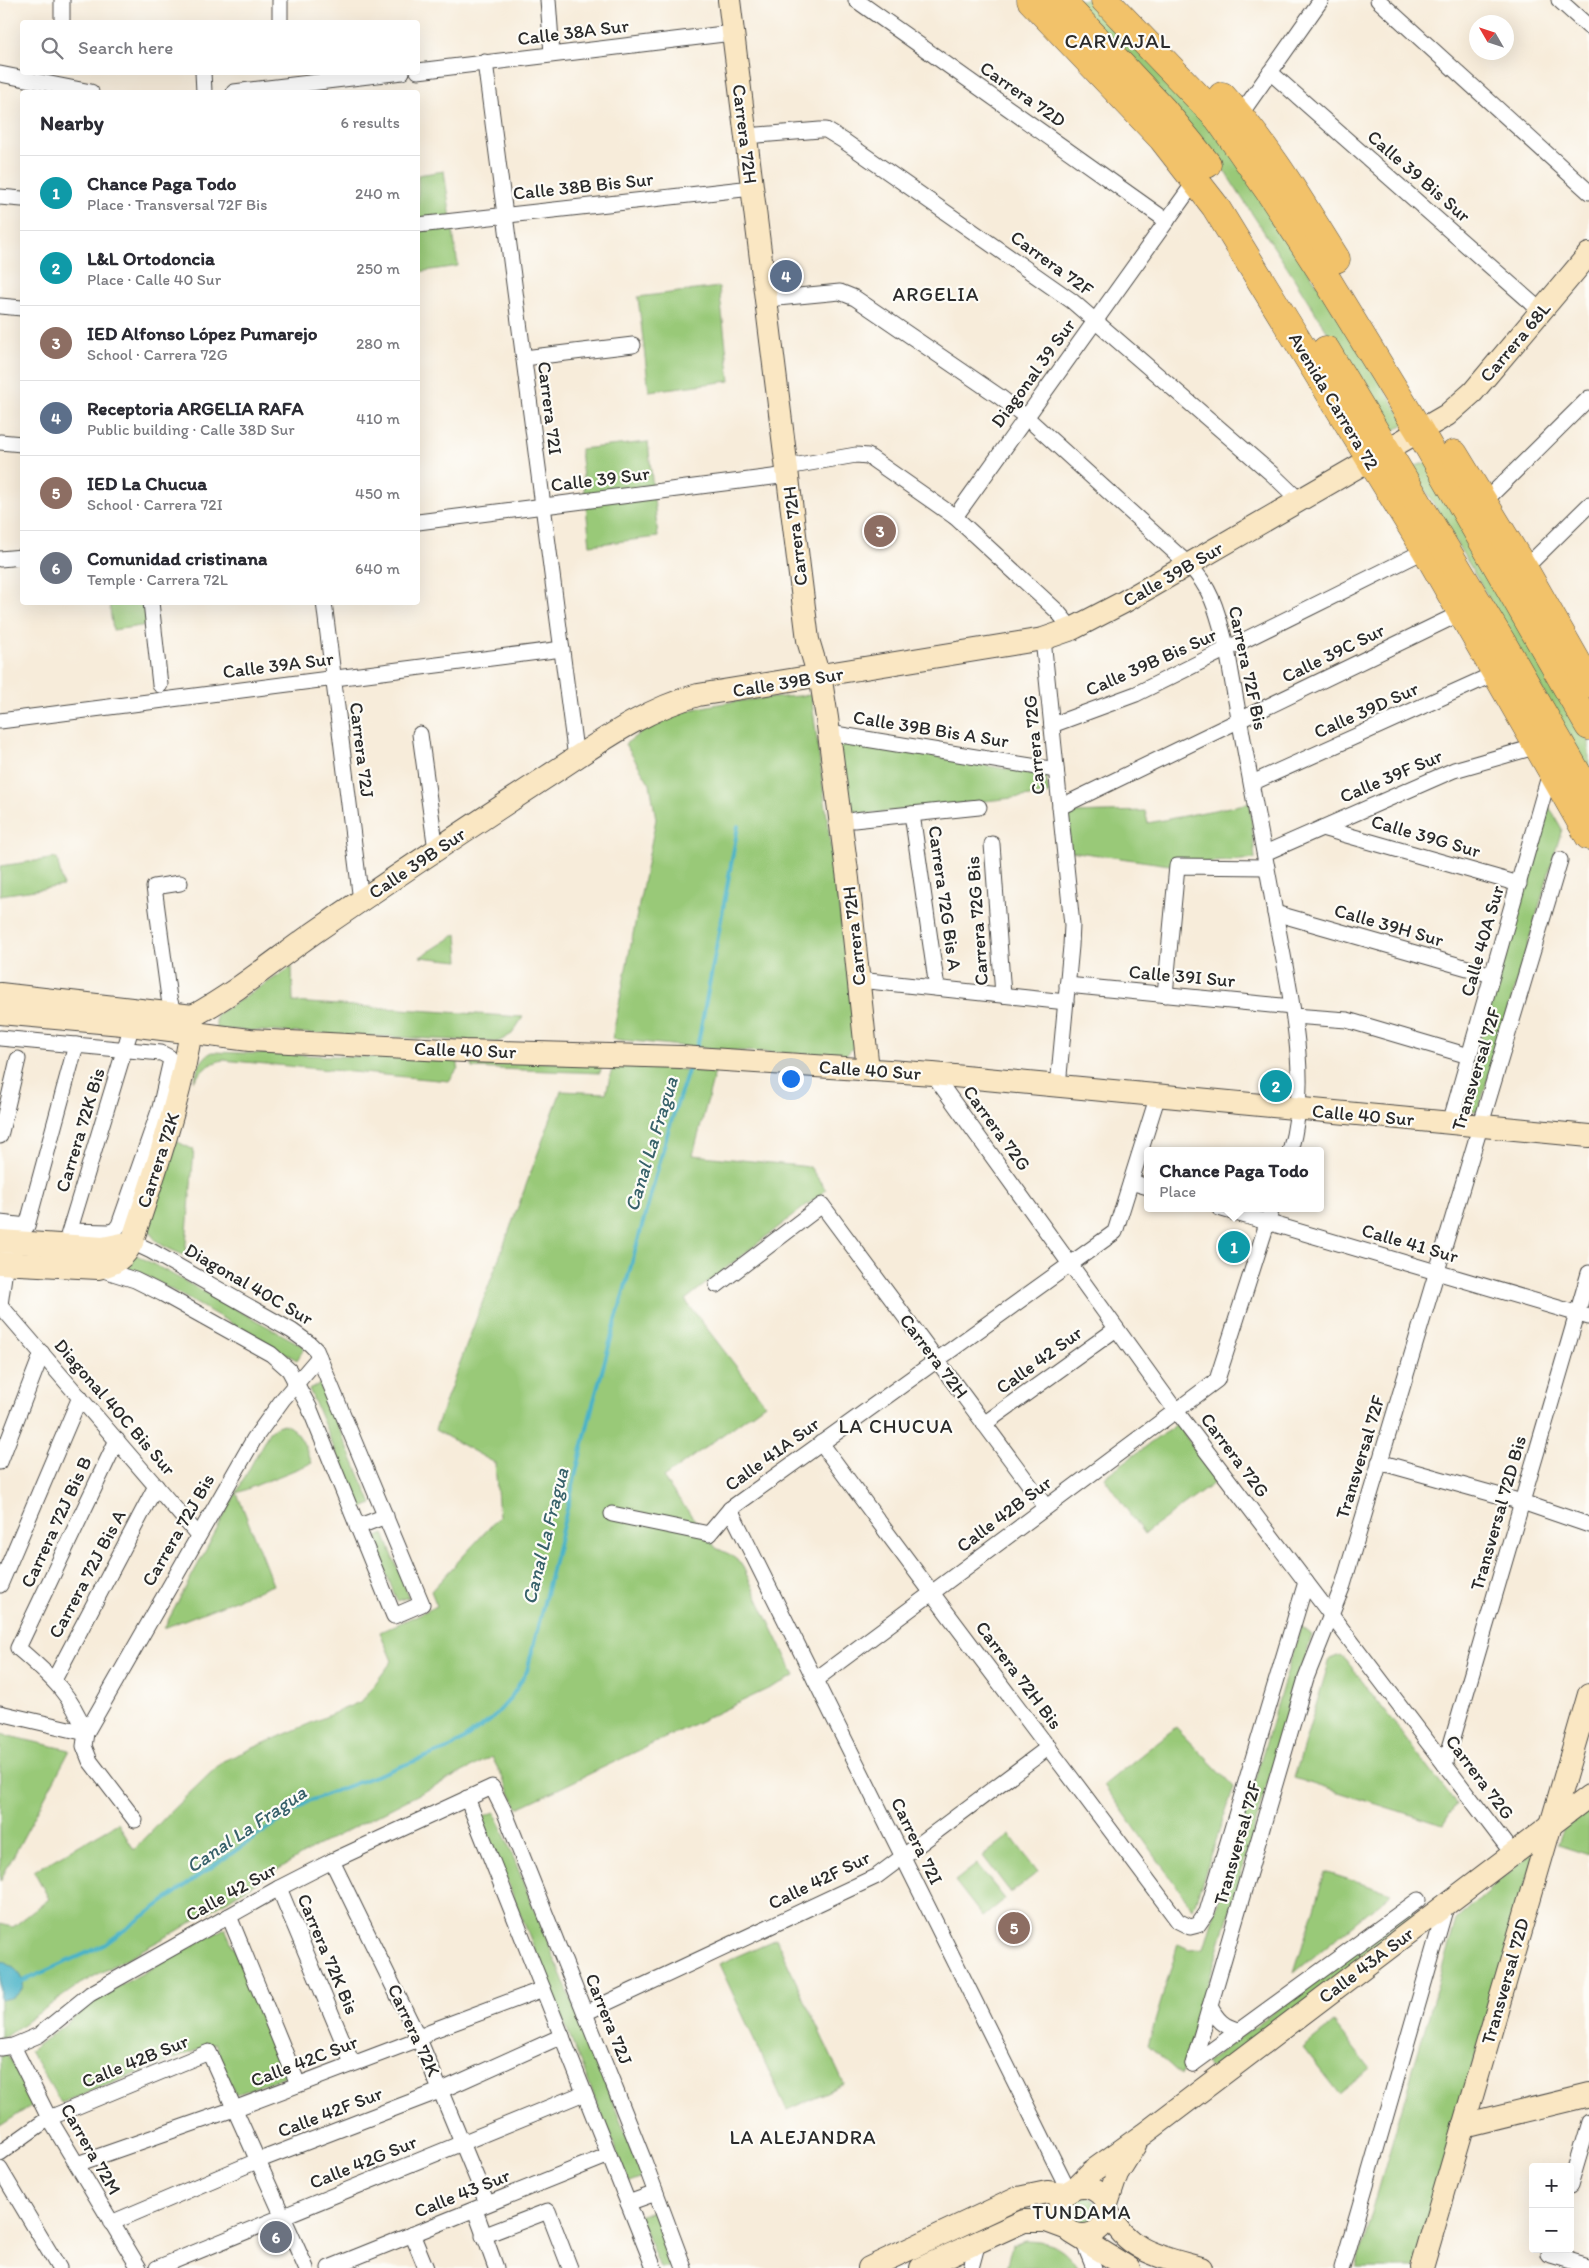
<!DOCTYPE html>
<meta charset="utf-8">
<style>
body{margin:0;font-family:Itim,sans-serif;background:#f2f2f3;color:#2b2b33}
.controls{position:absolute;right:15px;bottom:15px;display:grid;overflow:hidden;border-radius:5px;box-shadow:0 5px 20px #0002}
.controls button{width:45px;height:45px;display:grid;place-items:center;padding:0;border:0;border-bottom:1px solid #e1e1e2;background:#fff;color:#2b2b33;font:25px sans-serif}
.compass{position:absolute;left:1469px;top:15px;width:45px;height:45px;border-radius:50%;background:#fff;box-shadow:0 5px 20px #0002;rotate:309deg}
.you{position:absolute;left:790px;top:1078px;width:18px;height:18px;margin:-12px;border:4px solid #fff;border-radius:50%;background:#1a73e8;box-shadow:0 0 0 8px #1a73e833}
.badge{display:grid;place-items:center;width:32px;height:32px;border-radius:50%;background:#2563eb;color:#fff;font-size:16px;font-weight:700}
.pin{position:absolute;translate:-50% -50%;border:2px solid #fff;box-shadow:0 1px 5px #0006}
.popup{position:absolute;left:1144px;top:1147px;width:180px;height:65px;box-sizing:border-box;display:grid;place-content:center;border-radius:5px;background:#fff;filter:drop-shadow(0 1px 4px #0005);font-size:16px;white-space:nowrap;color:#7c7c81}
.popup b{font-size:19px;color:#2b2b33}
.popup::after{content:'';position:absolute;left:50%;top:100%;margin-left:-10px;border:10px solid transparent;border-top-color:#fff}
.list{margin:0;padding:0;list-style:none}
h2{display:flex;justify-content:space-between;align-items:center;height:65px;margin:0;padding:0 20px;font-size:21px}
h2 small{font-size:16px;font-weight:400;color:#7c7c81}
.list li{display:grid;grid-template-columns:32px 1fr auto;gap:15px;align-items:center;box-sizing:border-box;height:75px;padding:0 20px;border-top:1px solid #e1e1e2}
.list b{display:block;font-size:19px;white-space:nowrap}
.list p{margin:0;font-size:16px;white-space:nowrap;color:#7c7c81}
.list em{font-size:16px;font-style:normal;color:#7c7c81}
.icon{flex:none;width:28px;height:28px;fill:none;stroke:currentColor;stroke-width:2;stroke-linecap:round;stroke-linejoin:round}
.map{position:relative;flex:none;width:1589px;height:2268px;overflow:hidden}
.search{position:absolute;background:#fff;box-shadow:0 5px 20px #0002;left:20px;top:20px;width:400px;height:55px;display:flex;align-items:center;gap:12px;box-sizing:border-box;padding:0 18px;border-radius:5px;color:#7c7c81;font-size:19px}
.panel{position:absolute;background:#fff;box-shadow:0 5px 20px #0002;left:20px;top:90px;width:400px;height:515px;border-radius:5px}
.map>svg:first-child{display:block}
.green{fill:#99c978;stroke:#627a52}
.water{fill:#4ab3c8;stroke:#3a6f7a}
.lines{fill:none;stroke-linecap:round;stroke-linejoin:round}
.stream{stroke:#4ab3c8;stroke-width:4}
.street-casing{stroke:#4a4845;stroke-width:17}
.secondary-casing{stroke:#4a4845;stroke-width:24}
.highway-casing{stroke:#4a4845;stroke-width:29}
.street{stroke:#fff;stroke-width:15}
.secondary{stroke:#fae7c3;stroke-width:22}
.highway{stroke:#f2c26a;stroke-width:28}
.labels{text-anchor:middle;dominant-baseline:central;stroke-width:4.5;stroke-linejoin:round;paint-order:stroke}
.street-label{font-size:19px;fill:#2b2b2b;stroke:#fdfcf7}
.neighbourhood-label{font-size:20px;letter-spacing:1px;fill:#2b2b2b;stroke:#fdfcf7}
.water-label{font-size:20px;font-style:italic;fill:#37616a;stroke:#fdfcf7}
.quarter-label{font-size:21px;letter-spacing:1px;fill:#2b2b2b;stroke:#fdfcf7}
</style>
<div class="map">
<svg width="1589" height="2268" viewBox="0 0 1589 2268">
<rect width="100%" height="100%" fill="#fdfcf7"/>
<filter id="ink" filterUnits="userSpaceOnUse"><feTurbulence type="fractalNoise" baseFrequency=".02" numOctaves="2"/><feDisplacementMap in="SourceGraphic" scale="10" xChannelSelector="R" yChannelSelector="G"/><feConvolveMatrix kernelMatrix="1 2 1 2 8 2 1 2 1" color-interpolation-filters="sRGB"/></filter>
<filter id="wash" filterUnits="userSpaceOnUse"><feTurbulence type="fractalNoise" baseFrequency=".0096" numOctaves="4" result="noise"/><feDisplacementMap in="SourceGraphic" scale="20" xChannelSelector="R" yChannelSelector="G"/><feGaussianBlur stdDeviation="1.12" result="paint"/><feColorMatrix in="noise" values="0 0 0 0 0 0 0 0 0 0 0 0 0 0 0 0 0 1.4 0 .05"/><feComposite in="paint" operator="in"/></filter>
<g filter="url(#wash)">
<rect width="100%" height="100%" fill="#f7ecda"/>
<g class="green">
<path d="M1067 0H1097L1212 120 1406 423 1390 433 1292 275 1212 152Z"/>
<path d="M444 171 458 266 418 272V175Z"/>
<path d="M719 287 730 381 649 391 638 297Z"/>
<path d="M648 442 658 537 590 545 580 449Z"/>
<path d="M1428 462 1589 737V770L1412 467Z"/>
<path d="M109 603H145L148 625 113 630Z"/>
<path d="M811 695 857 1044 845 1056 720 1050 612 1039 656 819 650 784 625 744C637 736 650 724 664 719 710 700 762 699 811 695Z"/>
<path d="M837 739 1046 776 1049 794 848 816Z"/>
<path d="M1250 803 1255 859 1170 865 1070 851 1068 813 1145 811 1148 823Z"/>
<path d="M1548 805 1562 829 1478 1112 1460 1108Z"/>
<path d="M57 858 63 886 0 895V866Z"/>
<path d="M457 934 459 961 420 957Z"/>
<path d="M292 967 293 1002 523 1017 512 1034 498 1042 216 1029V1015Z"/>
<path d="M212 1052 458 1060V1068L449 1081 223 1060C209 1063 202 1070 194 1081 198 1068 200 1059 212 1052Z"/>
<path d="M472 1059 602 1065 600 1073 472 1068Z"/>
<path d="M613 1065 715 1072 693 1155 810 1167 826 1190 685 1300 765 1404 663 1478 716 1548 729 1554 741 1563 795 1676 518 1808 492 1757 315 1847 177 1931 80 1984 6 2036 0 2038V1924L13 1927 49 1899 34 1871 118 1823 134 1850 172 1810 223 1761 362 1701 392 1661 380 1632 437 1606 431 1591 499 1517 495 1463 435 1430 561 1091 606 1093Z"/>
<path d="M176 1141 194 1150 185 1256C169 1248 151 1244 149 1226Z"/>
<path d="M133 1253 305 1347 297 1360 147 1276 121 1267Z"/>
<path d="M320 1384 372 1504 360 1509 309 1389Z"/>
<path d="M284 1424C301 1431 305 1447 312 1463L237 1493 273 1585 164 1628 269 1432 277 1426Z"/>
<path d="M1177 1424 1217 1481 1144 1534 1104 1477Z"/>
<path d="M384 1534 409 1597 397 1601 373 1539Z"/>
<path d="M1301 1626 1312 1635 1181 2075 1148 2045 1178 1944 1189 1949 1204 1948Z"/>
<path d="M1340 1655 1346 1660 1456 1804 1443 1825 1294 1778 1330 1659Z"/>
<path d="M1176 1727 1234 1787 1193 1909 1104 1785Z"/>
<path d="M0 1734 70 1750 0 1881Z"/>
<path d="M1589 1809V1854L1558 1844 1564 1828Z"/>
<path d="M495 1812 643 2177 629 2182 481 1817Z"/>
<path d="M1010 1835 1038 1872 1011 1893 983 1856Z"/>
<path d="M1536 1848 1415 2268H1356L1456 1920Z"/>
<path d="M977 1864 1005 1899 983 1917 955 1881Z"/>
<path d="M1325 1872 1391 1893 1294 1973Z"/>
<path d="M1411 1909 1419 1919 1214 2073 1206 2063Z"/>
<path d="M225 1928 288 2075 235 2095 215 2043 61 2103 30 2051 105 1994Z"/>
<path d="M776 1939 844 2084 787 2110 719 1964Z"/>
<path d="M1334 2023 1370 2069 1339 2094 1303 2048Z"/>
<path d="M7 2054 34 2104 0 2126V2056Z"/>
<circle cx="1083" cy="2211" r="15"/>
<path d="M653 2210 676 2268H660L639 2216Z"/>
<path d="M1026 2240C1051 2241 1064 2246 1078 2268H1007L1013 2244Z"/>
</g>
<path class="water" d="M0 1960C13 1965 35 1982 16 1995 12 1998 5 1999 0 2000Z"/>
<g class="lines">
<g class="stream">
<path d="M695 1052 699 1038 714 959 738 826"/>
<path d="M23 1981 104 1945 204 1872 309 1801 452 1747 491 1720 510 1699 527 1671 593 1404 669 1128 690 1065"/>
</g>
</g>
</g>
<g filter="url(#ink)">
<g class="lines">
<defs>
<g id="street">
<path d="M548 0 552 54"/>
<path d="M856 0 1167 221"/>
<path d="M1378 0 1589 192"/>
<path d="M1559 0 1589 27"/>
<path d="M62 22V0"/>
<path d="M280 22V0"/>
<path d="M485 62 576 758"/>
<path d="M418 71 732 33"/>
<path d="M203 72 204 92"/>
<path d="M1270 72 1541 311"/>
<path d="M0 74 91 92"/>
<path d="M234 92 402 72"/>
<path d="M1240 115 1321 0"/>
<path d="M746 136 820 130H826L844 141 1072 301 1272 474 1300 501"/>
<path d="M0 197 22 199"/>
<path d="M418 225 752 188"/>
<path d="M767 299 840 292 855 298 1000 397 1026 417 1189 565C1214 591 1218 616 1227 649 1242 739 1260 828 1276 918 1289 991 1312 1077 1290 1151"/>
<path d="M0 306 22 308"/>
<path d="M524 358 633 345"/>
<path d="M0 442 22 444"/>
<path d="M787 467 856 455 868 456 955 517 1057 611 1072 629"/>
<path d="M1483 503 1589 398"/>
<path d="M955 517 1196 180"/>
<path d="M418 522 788 475"/>
<path d="M0 559 22 557"/>
<path d="M1524 569 1589 505"/>
<path d="M151 602 160 685"/>
<path d="M324 602 361 901"/>
<path d="M1043 639 1072 925 1071 946 1058 1086"/>
<path d="M0 721 562 649"/>
<path d="M1052 725 1136 694 1426 550"/>
<path d="M829 733 1056 770"/>
<path d="M420 734 436 850"/>
<path d="M1252 783 1496 673"/>
<path d="M1060 807 1461 613"/>
<path d="M912 814 937 988"/>
<path d="M854 820 979 807"/>
<path d="M1322 828 1519 884"/>
<path d="M992 844 1003 995"/>
<path d="M1265 853 1454 770 1538 746"/>
<path d="M1275 913 1492 975"/>
<path d="M859 980 1066 1002"/>
<path d="M1067 985 1292 1007"/>
<path d="M1165 995 1177 866 1267 867"/>
<path d="M174 1014 169 998 154 887 180 883"/>
<path d="M1294 1016 1347 1020 1469 1056"/>
<path d="M0 1038 161 1053 169 1057 171 1060 160 1108 119 1225 115 1230 109 1232 70 1231"/>
<path d="M933 1074 1176 1411 1512 1853"/>
<path d="M1450 1123 1551 769"/>
<path d="M0 1136 18 1059"/>
<path d="M1131 1182 1148 1187"/>
<path d="M1219 1208 1589 1317"/>
<path d="M0 1223 27 1226 76 1045"/>
<path d="M67 1239 132 1025"/>
<path d="M100 1269 135 1280 163 1294 271 1354 289 1370 309 1407 394 1616 422 1604 316 1350 310 1344 292 1331 151 1251 132 1242"/>
<path d="M717 1285 822 1205 1046 1507"/>
<path d="M0 1305 198 1535"/>
<path d="M0 1305 7 1254"/>
<path d="M984 1424 1116 1329"/>
<path d="M821 1443C938 1604 1060 1761 1178 1921L1190 1927 1198 1925 1207 1912 1306 1582"/>
<path d="M0 1462 42 1353"/>
<path d="M1379 1462 1522 1502 1589 1525"/>
<path d="M730 1509 1069 2191"/>
<path d="M612 1514 709 1534 730 1509 1115 1232 1158 1095"/>
<path d="M357 1527 386 1516"/>
<path d="M0 1585 80 1397"/>
<path d="M54 1680 156 1486"/>
<path d="M815 1680 1217 1380 1272 1208"/>
<path d="M0 1713 86 1733"/>
<path d="M86 1733C69 1691 51 1677 18 1648L117 1440"/>
<path d="M1445 1765 1589 1273"/>
<path d="M467 1798 654 2268"/>
<path d="M135 1820 90 1761 84 1746 86 1733 254 1439 283 1399 319 1357"/>
<path d="M332 1861 419 2039 487 2203"/>
<path d="M279 1888 352 2063"/>
<path d="M229 1916 298 2084"/>
<path d="M1210 2006C1217 2020 1224 2027 1239 2030"/>
<path d="M585 2013 877 1876 1049 1747"/>
<path d="M13 2046 49 2118 139 2268"/>
<path d="M0 2048 13 2046 39 2035 90 1994 279 1888 332 1861 492 1787 505 1813 644 2161 684 2268"/>
<path d="M1193 2064 1306 1678 1343 1585 1560 860"/>
<path d="M1193 2064 1418 1900"/>
<path d="M0 2153 49 2118 209 2052 306 2268"/>
<path d="M77 2164 234 2109 419 2039 431 2031 543 1989"/>
<path d="M0 2169 59 2268"/>
<path d="M1570 2186 1589 2122"/>
<path d="M628 2203 656 2193"/>
<path d="M475 2210 496 2268"/>
<path d="M111 2223 257 2161 442 2090 562 2036"/>
<path d="M412 2234 426 2268"/>
<path d="M483 2236 548 2211 570 2268"/>
<path d="M1083 2241 1094 2268"/>
<path d="M1549 2255 1589 2267"/>
<path d="M157 2268 584 2093"/>
<path d="M329 2268 609 2155"/>
<path d="M971 2268 978 2242"/>
<path d="M1342 2268 1447 1903"/>
</g>
<g id="secondary">
<path d="M729 0 808 640 822 687 827 718 848 879 868 1070"/>
<path d="M0 994 193 1016"/>
<path d="M0 1013 122 1024 250 1040 465 1051 681 1057 933 1074 1589 1136"/>
<path d="M193 1016C237 992 275 960 315 932 392 879 470 827 548 776 596 745 642 710 698 695L1043 639 1072 629 1122 603 1447 415 1473 392 1589 254"/>
<path d="M0 1241 103 1248 132 1242"/>
<path d="M0 1263 98 1268C115 1264 125 1258 132 1242 156 1168 183 1094 193 1017"/>
<path d="M1463 2126 1589 2095"/>
<circle cx="1083" cy="2211" r="24"/>
<path d="M1076 2187 1091 2172 1144 2134 1589 1796"/>
<path d="M1107 2204 1117 2174 1135 2145"/>
<path d="M1108 2212C1127 2252 1161 2257 1201 2268"/>
<path d="M1072 2233 1129 2268"/>
<path d="M869 2268 1018 2198 1047 2192 1065 2194"/>
<path d="M921 2268 1024 2221H1046L1065 2228"/>
<path d="M1422 2268 1589 1694"/>
</g>
<g id="highway">
<path d="M1031 0 1162 138 1215 206 1426 550 1589 836"/>
<path d="M1060 0 1163 110 1207 164"/>
<path d="M1105 0 1218 118 1269 191 1329 283 1420 432 1589 726"/>
<path d="M1222 96C1267 145 1301 203 1336 259"/>
<path d="M1326 350 1504 646 1589 794"/>
<path d="M1454 454 1524 569 1589 683"/>
</g>
</defs>
<use href="#street" class="street-casing"/>
<use href="#secondary" class="secondary-casing"/>
<use href="#highway" class="highway-casing"/>
<use href="#street" class="street"/>
<use href="#secondary" class="secondary"/>
<use href="#highway" class="highway"/>
</g>
</g>
<g class="labels">
<g class="street-label">
<text transform="translate(573 32) rotate(-7)">Calle 38A Sur</text>
<text transform="translate(1023 94) rotate(35)">Carrera 72D</text>
<text transform="translate(745 134) rotate(83)">Carrera 72H</text>
<text transform="translate(1419 176) rotate(41)">Calle 39 Bis Sur</text>
<text transform="translate(583 186) rotate(-6)">Calle 38B Bis Sur</text>
<text transform="translate(1052 263) rotate(36)">Carrera 72F</text>
<text transform="translate(1515 342) rotate(-50)">Carrera 68L</text>
<text transform="translate(1033 373) rotate(-54)">Diagonal 39 Sur</text>
<text transform="translate(1334 401) rotate(59)">Avenida Carrera 72</text>
<text transform="translate(550 408) rotate(83)">Carrera 72I</text>
<text transform="translate(600 479) rotate(-7)">Calle 39 Sur</text>
<text transform="translate(795 536) rotate(-97)">Carrera 72H</text>
<text transform="translate(1173 574) rotate(-30)">Calle 39B Sur</text>
<text transform="translate(1333 653) rotate(-26)">Calle 39C Sur</text>
<text transform="translate(1151 662) rotate(-24)">Calle 39B Bis Sur</text>
<text transform="translate(278 665) rotate(-7)">Calle 39A Sur</text>
<text transform="translate(1248 668) rotate(78)">Carrera 72F Bis</text>
<text transform="translate(788 682) rotate(-9)">Calle 39B Sur</text>
<text transform="translate(1366 710) rotate(-24)">Calle 39D Sur</text>
<text transform="translate(931 729) rotate(9)">Calle 39B Bis A Sur</text>
<text transform="translate(1034 745) rotate(-95)">Carrera 72G</text>
<text transform="translate(362 750) rotate(83)">Carrera 72J</text>
<text transform="translate(1391 776) rotate(-23)">Calle 39F Sur</text>
<text transform="translate(1426 836) rotate(16)">Calle 39G Sur</text>
<text transform="translate(417 863) rotate(-34)">Calle 39B Sur</text>
<text transform="translate(945 898) rotate(82)">Carrera 72G Bis A</text>
<text transform="translate(977 921) rotate(-94)">Carrera 72G Bis</text>
<text transform="translate(1389 925) rotate(16)">Calle 39H Sur</text>
<text transform="translate(854 936) rotate(-96)">Carrera 72H</text>
<text transform="translate(1482 941) rotate(-74)">Calle 40A Sur</text>
<text transform="translate(1182 976) rotate(5)">Calle 39I Sur</text>
<text transform="translate(465 1050) rotate(2)">Calle 40 Sur</text>
<text transform="translate(1476 1069) rotate(-73)">Transversal 72F</text>
<text transform="translate(870 1070) rotate(4)">Calle 40 Sur</text>
<text transform="translate(1363 1115) rotate(5)">Calle 40 Sur</text>
<text transform="translate(997 1128) rotate(54)">Carrera 72G</text>
<text transform="translate(80 1130) rotate(-73)">Carrera 72K Bis</text>
<text transform="translate(158 1160) rotate(-72)">Carrera 72K</text>
<text transform="translate(1410 1243) rotate(16)">Calle 41 Sur</text>
<text transform="translate(249 1284) rotate(30)">Diagonal 40C Sur</text>
<text transform="translate(934 1356) rotate(53)">Carrera 72H</text>
<text transform="translate(1039 1360) rotate(-36)">Calle 42 Sur</text>
<text transform="translate(115 1407) rotate(49)">Diagonal 40C Bis Sur</text>
<text transform="translate(772 1454) rotate(-36)">Calle 41A Sur</text>
<text transform="translate(1235 1455) rotate(53)">Carrera 72G</text>
<text transform="translate(1360 1457) rotate(-73)">Transversal 72F</text>
<text transform="translate(1498 1513) rotate(-74)">Transversal 72D Bis</text>
<text transform="translate(1004 1514) rotate(-37)">Calle 42B Sur</text>
<text transform="translate(56 1522) rotate(-65)">Carrera 72J Bis B</text>
<text transform="translate(178 1530) rotate(-60)">Carrera 72J Bis</text>
<text transform="translate(87 1574) rotate(-62)">Carrera 72J Bis A</text>
<text transform="translate(1019 1675) rotate(53)">Carrera 72H Bis</text>
<text transform="translate(1480 1777) rotate(53)">Carrera 72G</text>
<text transform="translate(917 1841) rotate(64)">Carrera 72I</text>
<text transform="translate(1237 1843) rotate(-74)">Transversal 72F</text>
<text transform="translate(819 1880) rotate(-26)">Calle 42F Sur</text>
<text transform="translate(231 1892) rotate(-29)">Calle 42 Sur</text>
<text transform="translate(328 1954) rotate(67)">Carrera 72K Bis</text>
<text transform="translate(1366 1965) rotate(-37)">Calle 43A Sur</text>
<text transform="translate(1505 1981) rotate(-74)">Transversal 72D</text>
<text transform="translate(609 2019) rotate(68)">Carrera 72J</text>
<text transform="translate(414 2030) rotate(65)">Carrera 72K</text>
<text transform="translate(135 2061) rotate(-22)">Calle 42B Sur</text>
<text transform="translate(304 2061) rotate(-21)">Calle 42C Sur</text>
<text transform="translate(330 2112) rotate(-21)">Calle 42F Sur</text>
<text transform="translate(91 2149) rotate(60)">Carrera 72M</text>
<text transform="translate(363 2162) rotate(-22)">Calle 42G Sur</text>
<text transform="translate(462 2193) rotate(-22)">Calle 43 Sur</text>
</g>
<g class="neighbourhood-label">
<text x="936" y="294">ARGELIA</text>
<text x="896" y="1426">LA CHUCUA</text>
<text x="803" y="2137">LA ALEJANDRA</text>
<text x="1082" y="2212">TUNDAMA</text>
</g>
<g class="water-label">
<text transform="translate(651 1144) rotate(-73)">Canal La Fragua</text>
<text transform="translate(545 1536) rotate(-76)">Canal La Fragua</text>
<text transform="translate(246 1829) rotate(-34)">Canal La Fragua</text>
</g>
<g class="quarter-label">
<text x="1118" y="40">CARVAJAL</text>
</g>
</g>
</svg>
<div class="controls">
<button>+</button>
<button>−</button>
</div>
<svg class="compass" viewBox="-18 -18 36 36"><path d="M0-13l5 13h-10z" fill="#e53935"/><path d="M0 13l5-13h-10z" fill="#7c7c81"/></svg>
<div class="you"></div>
<div class="pin badge" style="left:1234px;top:1247px;background:#0f9aa8">1</div>
<div class="popup"><b>Chance Paga Todo</b>Place</div>
<div class="pin badge" style="left:1276px;top:1086px;background:#0f9aa8">2</div>
<div class="pin badge" style="left:880px;top:531px;background:#8d6e63">3</div>
<div class="pin badge" style="left:786px;top:276px;background:#5c6f8a">4</div>
<div class="pin badge" style="left:1014px;top:1928px;background:#8d6e63">5</div>
<div class="pin badge" style="left:276px;top:2237px;background:#6b7280">6</div>
<div class="search"><svg class="icon" aria-label="search" viewBox="0 0 24 24"><circle cx="10" cy="10" r="6"/><path d="M15 15l6 6"/></svg>Search here</div>
<section class="panel">
<h2>Nearby<small>6 results</small></h2>
<ul class="list">
<li><span class="badge" style="background:#0f9aa8">1</span><div><b>Chance Paga Todo</b><p>Place · Transversal 72F Bis</p></div><em>240 m</em></li>
<li><span class="badge" style="background:#0f9aa8">2</span><div><b>L&amp;L Ortodoncia</b><p>Place · Calle 40 Sur</p></div><em>250 m</em></li>
<li><span class="badge" style="background:#8d6e63">3</span><div><b>IED Alfonso López Pumarejo</b><p>School · Carrera 72G</p></div><em>280 m</em></li>
<li><span class="badge" style="background:#5c6f8a">4</span><div><b>Receptoria ARGELIA RAFA</b><p>Public building · Calle 38D Sur</p></div><em>410 m</em></li>
<li><span class="badge" style="background:#8d6e63">5</span><div><b>IED La Chucua</b><p>School · Carrera 72I</p></div><em>450 m</em></li>
<li><span class="badge" style="background:#6b7280">6</span><div><b>Comunidad cristinana</b><p>Temple · Carrera 72L</p></div><em>640 m</em></li>
</ul>
</section>
</div>
